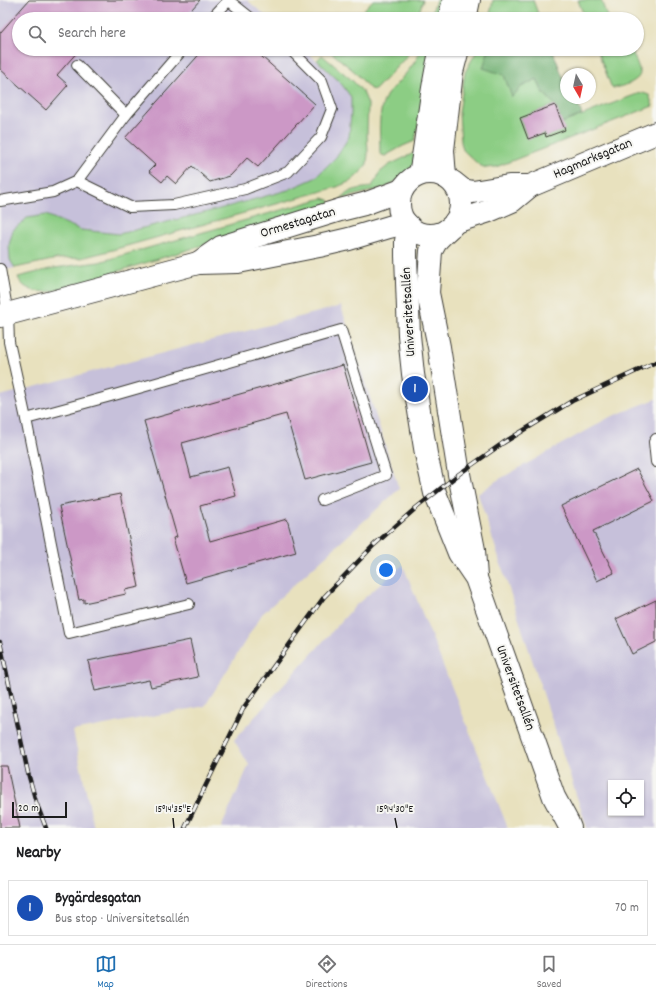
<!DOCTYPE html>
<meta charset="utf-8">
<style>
body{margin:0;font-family:Dekko,sans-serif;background:#f2f2f2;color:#202124}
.controls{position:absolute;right:12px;bottom:12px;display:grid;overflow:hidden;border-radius:0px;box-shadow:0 1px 3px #0004}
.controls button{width:36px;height:36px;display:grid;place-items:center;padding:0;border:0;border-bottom:1px solid #e0e0e0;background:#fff;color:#202124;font:20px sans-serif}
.compass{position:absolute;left:560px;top:68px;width:36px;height:36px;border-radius:50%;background:#fff;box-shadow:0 1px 3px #0004;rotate:171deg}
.scale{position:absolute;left:12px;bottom:10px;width:55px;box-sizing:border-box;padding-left:4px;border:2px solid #1c1c1c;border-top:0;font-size:11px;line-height:14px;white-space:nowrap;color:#1c1c1c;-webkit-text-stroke:3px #f6f6f2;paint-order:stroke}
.you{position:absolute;left:386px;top:570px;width:14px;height:14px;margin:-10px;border:3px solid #fff;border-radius:50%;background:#1a73e8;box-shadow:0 0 0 6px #1a73e833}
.badge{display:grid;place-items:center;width:26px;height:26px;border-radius:50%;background:#1f6fb2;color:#fff;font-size:13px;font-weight:700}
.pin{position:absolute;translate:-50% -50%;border:2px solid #fff;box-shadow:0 1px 4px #0006}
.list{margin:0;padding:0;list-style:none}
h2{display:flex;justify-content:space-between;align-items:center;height:52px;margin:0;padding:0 16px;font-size:17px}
h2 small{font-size:13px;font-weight:400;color:#757577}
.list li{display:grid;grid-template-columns:26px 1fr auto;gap:12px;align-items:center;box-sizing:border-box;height:56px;margin:0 8px 8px;padding:0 8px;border:1px solid #e0e0e0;border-radius:0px}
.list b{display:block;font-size:15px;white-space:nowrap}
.list p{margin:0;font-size:13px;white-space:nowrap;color:#757577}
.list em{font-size:13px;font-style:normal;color:#757577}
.icon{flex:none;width:22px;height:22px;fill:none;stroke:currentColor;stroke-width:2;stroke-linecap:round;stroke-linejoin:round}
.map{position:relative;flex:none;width:656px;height:828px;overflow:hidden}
.search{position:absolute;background:#fff;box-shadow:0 1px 3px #0004;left:12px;right:12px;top:12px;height:44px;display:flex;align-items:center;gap:10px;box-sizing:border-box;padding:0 14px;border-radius:22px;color:#757577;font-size:15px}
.sheet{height:116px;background:#fff}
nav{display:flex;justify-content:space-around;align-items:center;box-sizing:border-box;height:56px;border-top:1px solid #e0e0e0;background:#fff;font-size:11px;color:#757577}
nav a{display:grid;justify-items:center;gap:2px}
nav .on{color:#1f6fb2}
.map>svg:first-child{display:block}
.industrial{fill:#c6c0da;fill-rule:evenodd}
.green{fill:#8ccd84;stroke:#547450}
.forest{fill:#71b072;stroke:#466647}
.building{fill:#cc98c6}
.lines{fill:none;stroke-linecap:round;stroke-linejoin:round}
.service-casing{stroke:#3b3a34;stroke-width:12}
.tertiary-casing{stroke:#3b3a34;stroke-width:24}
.service{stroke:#fff;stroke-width:10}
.tertiary{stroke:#fff;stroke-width:22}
.rail-casing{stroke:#1c1c1c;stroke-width:4.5}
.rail{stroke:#f6f6f2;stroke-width:3;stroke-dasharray:9;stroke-linecap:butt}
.ticks{fill:none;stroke:#1c1c1c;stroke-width:1.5}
.labels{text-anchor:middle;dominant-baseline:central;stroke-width:4;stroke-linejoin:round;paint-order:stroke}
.street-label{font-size:14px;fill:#1c1c1c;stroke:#f6f6f2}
.ticks-label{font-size:10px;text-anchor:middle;fill:#1c1c1c;stroke:#f6f6f2;stroke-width:4;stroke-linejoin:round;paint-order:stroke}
</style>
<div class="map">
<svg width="656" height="828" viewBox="0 0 656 828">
<rect width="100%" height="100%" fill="#f6f6f2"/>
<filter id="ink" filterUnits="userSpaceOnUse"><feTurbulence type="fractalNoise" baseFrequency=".025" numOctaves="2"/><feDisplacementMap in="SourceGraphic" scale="8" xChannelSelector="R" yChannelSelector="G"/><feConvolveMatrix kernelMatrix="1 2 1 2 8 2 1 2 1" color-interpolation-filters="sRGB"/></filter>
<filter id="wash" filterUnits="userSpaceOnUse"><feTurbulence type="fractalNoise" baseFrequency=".012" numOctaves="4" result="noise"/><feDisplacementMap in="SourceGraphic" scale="16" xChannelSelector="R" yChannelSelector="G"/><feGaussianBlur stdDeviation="0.9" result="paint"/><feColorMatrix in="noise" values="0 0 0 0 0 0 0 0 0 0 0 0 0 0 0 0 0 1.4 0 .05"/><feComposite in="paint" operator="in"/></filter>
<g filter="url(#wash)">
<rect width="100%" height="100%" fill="#e8e1be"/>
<g class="industrial">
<path d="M0 0H247L269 19H19V49H304L340 82 351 97V113L349 137 336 157 315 178 288 190 219 209 119 234 81 230 46 215 10 260 15 268 0 271Z"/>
<path d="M341 306 399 489 262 614 205 706 73 731 94 828H0V396Z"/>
<path d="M656 399V828H587L478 494 496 481 610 417ZM611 783H641V813H611Z"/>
<path d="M403 565 508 828H221L249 765 234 740 356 605Z"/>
</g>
<g class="green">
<path d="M373 0H423L417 19H355Z"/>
<path d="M436 0H446L441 19H430Z"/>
<path d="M493 0H533L540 19H489Z"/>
<path d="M578 0H601L608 19H585Z"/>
<path d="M327 49H409L407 56 375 90 370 89 355 72Z"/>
<path d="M421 49H433L415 141 403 146 385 156 380 154C380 135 377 114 386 96 388 93 391 90 394 87 404 75 416 64 421 49Z"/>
<path d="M478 49H496L488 52 504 74 512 97 521 87 537 79 542 91 555 105 520 118 528 139 545 133 546 137 564 130 562 123 637 94 643 93 649 95 653 106 496 167 486 168 479 165 463 150 461 142 459 113 465 72Z"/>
<path d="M597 49H631C633 54 640 69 640 73 639 82 621 87 613 88L611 86Z"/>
<path d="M322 55 353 81 363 92 368 104 367 134 368 153 367 164 359 174 351 181 337 187 105 252 81 258 57 259 15 268 10 260 9 245 13 230 27 218 46 215 81 230 119 234 219 209 288 190 315 178 336 157 349 137 351 113V97L340 82 317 60Z"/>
<path d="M414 153 417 163 399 179 387 187 341 199C349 189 358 189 371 187L377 179 379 173 389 165Z"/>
<path d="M323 198 329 200 331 205 259 227 191 249 53 291C39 293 23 291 18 277L54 268 99 262Z"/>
</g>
<path class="forest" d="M496 49H552L566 85V98H571L574 105 578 104 582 115 562 123 555 105 542 91 537 79 521 87 512 97 504 75 483 68 488 52Z"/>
<g id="blocks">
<g class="building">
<path d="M29 0H200L183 19H19V49H80L57 75 68 85 46 110 0 69V33Z"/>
<path d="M204 49H253L315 104 258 167 247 158 230 176 210 182 192 166 176 184 167 176 162 182 149 171 155 165 125 138Z"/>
<path d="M555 105 565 130 546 137 545 133 528 139 520 118Z"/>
<path d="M343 365 371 462 305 480 286 414 182 443 191 477 228 467 236 496 200 506 210 541 287 519 296 552 186 583 173 538 177 537 144 421Z"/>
<path d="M637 469 654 501 593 531 614 573 597 581 561 506Z"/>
<path d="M120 494 139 587 125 590 126 594 84 603V599L79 600 59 506Z"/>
<path d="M656 600V642L632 654 616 619Z"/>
<path d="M190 640 198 677 151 687 149 680 95 691 88 661Z"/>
<path d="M0 766H7L20 828H0Z"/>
</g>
</g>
</g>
<g filter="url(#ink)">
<use href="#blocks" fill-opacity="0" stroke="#3b3a34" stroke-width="1"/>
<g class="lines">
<defs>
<g id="service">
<path d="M228 0 252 19"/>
<path d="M211 19 229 0"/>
<path d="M77 65 126 115"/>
<path d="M77 181 126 115 183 49"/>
<path d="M0 201 53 192 77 181 130 207 174 205 245 189 288 172 321 137 332 109 322 81 290 49"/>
<path d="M0 269 8 314 9 342 26 419"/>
<path d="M656 439 654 442 656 462"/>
<path d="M189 604 69 633 26 419 118 394 341 330 386 475 322 500"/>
</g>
<g id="tertiary">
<path d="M449 19 454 0"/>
<path d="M465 19 469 0"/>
<circle cx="430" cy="204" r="31"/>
<path d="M420 174C428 133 430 90 441 49"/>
<path d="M445 177 443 150 452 72 458 49"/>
<path d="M453 182 463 190 473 192 509 186H530"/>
<path d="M455 222 489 211 512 201 530 186 656 133"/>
<path d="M409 226 406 241V256L409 335 413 374 426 454 435 493 459 553 476 578 554 797 568 823 570 828"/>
<path d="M447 230 437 240 431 251 428 293 439 347 459 474 474 550 476 577"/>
<path d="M198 263 221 247 340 210 364 204 402 190"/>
<path d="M0 316 198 263 238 262 319 246 349 239 389 227 406 223"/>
</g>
</defs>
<use href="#service" class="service-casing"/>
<use href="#tertiary" class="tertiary-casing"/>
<use href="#service" class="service"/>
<use href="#tertiary" class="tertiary"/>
<defs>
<g id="rail">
<path d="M0 642 28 773 36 802 46 828"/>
<path d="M185 828 244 707 324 597 374 545 416 508 459 474 503 443 572 401 656 362"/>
</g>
</defs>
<use href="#rail" class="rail-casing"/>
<use href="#rail" class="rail"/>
</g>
</g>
<path class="ticks" d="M173 818 174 828M395 818 397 828"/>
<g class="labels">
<g class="street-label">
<text transform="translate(593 159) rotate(-23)">Hagmarksgatan</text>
<text transform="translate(298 223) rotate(-17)">Ormestagatan</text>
<text transform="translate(409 312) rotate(-93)">Universitetsallén</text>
<text transform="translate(515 688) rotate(70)">Universitetsallén</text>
</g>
</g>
<g class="ticks-label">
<text x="173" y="812">15°14'35"E</text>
<text x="395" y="812">15°14'30"E</text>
</g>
</svg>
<div class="controls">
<button><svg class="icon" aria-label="locate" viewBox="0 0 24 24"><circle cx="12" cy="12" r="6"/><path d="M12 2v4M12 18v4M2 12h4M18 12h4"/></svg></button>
</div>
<svg class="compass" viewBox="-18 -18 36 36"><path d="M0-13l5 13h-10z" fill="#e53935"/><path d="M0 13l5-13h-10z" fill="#757577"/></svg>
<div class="scale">20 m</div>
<div class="you"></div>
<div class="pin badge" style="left:415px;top:389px;background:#1a4fb4">1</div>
<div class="search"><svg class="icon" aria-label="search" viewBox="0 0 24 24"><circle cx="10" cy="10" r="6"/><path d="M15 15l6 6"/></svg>Search here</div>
</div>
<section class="sheet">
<h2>Nearby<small></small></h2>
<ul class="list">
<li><span class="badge" style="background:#1a4fb4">1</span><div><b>Bygärdesgatan</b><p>Bus stop · Universitetsallén</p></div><em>70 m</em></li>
</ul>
</section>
<nav>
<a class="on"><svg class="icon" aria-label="map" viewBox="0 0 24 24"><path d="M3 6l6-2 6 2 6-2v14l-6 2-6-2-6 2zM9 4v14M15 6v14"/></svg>Map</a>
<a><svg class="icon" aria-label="directions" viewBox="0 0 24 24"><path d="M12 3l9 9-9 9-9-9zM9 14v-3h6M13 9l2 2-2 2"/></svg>Directions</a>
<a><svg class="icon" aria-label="saved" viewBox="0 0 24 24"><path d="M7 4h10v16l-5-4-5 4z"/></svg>Saved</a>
</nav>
